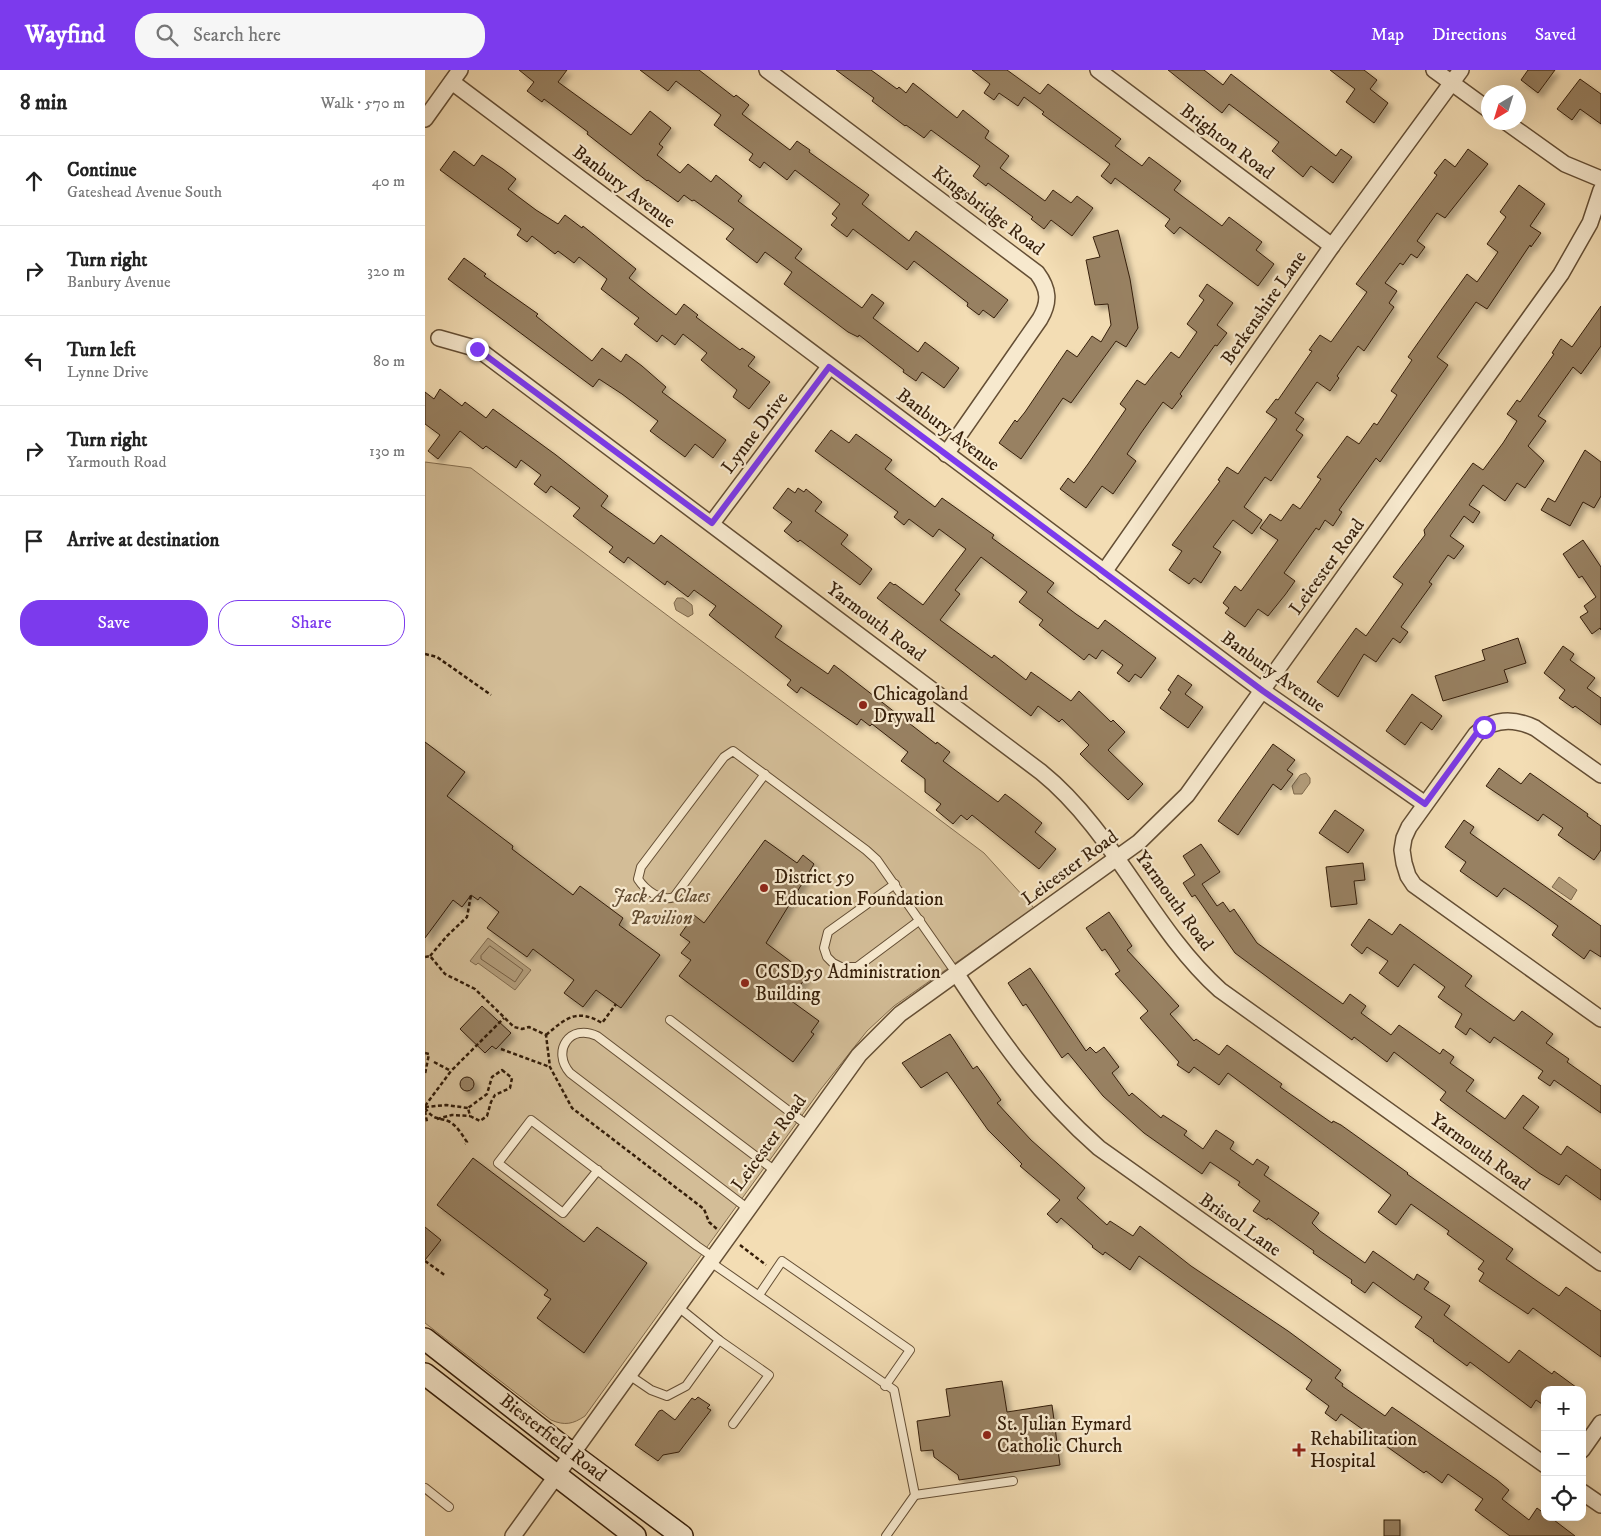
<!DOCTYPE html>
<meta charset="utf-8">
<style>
body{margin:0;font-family:"IM FELL DW Pica",serif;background:#f6f6f6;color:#222}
.controls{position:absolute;right:15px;bottom:15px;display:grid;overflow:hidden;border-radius:10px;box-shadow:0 5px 20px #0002}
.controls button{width:45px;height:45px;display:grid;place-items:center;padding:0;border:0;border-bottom:1px solid #e0e0e0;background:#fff;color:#222;font:25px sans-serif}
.compass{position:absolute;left:1056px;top:15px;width:45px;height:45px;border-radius:50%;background:#fff;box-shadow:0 5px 20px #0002;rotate:218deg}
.stop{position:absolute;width:15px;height:15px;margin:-11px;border:4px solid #7c3aed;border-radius:50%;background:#fff}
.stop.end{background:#7c3aed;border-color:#fff;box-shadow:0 1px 5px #0008}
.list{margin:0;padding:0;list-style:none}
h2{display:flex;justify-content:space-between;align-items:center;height:65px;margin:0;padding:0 20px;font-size:21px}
h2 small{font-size:16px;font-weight:400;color:#767676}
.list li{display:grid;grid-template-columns:32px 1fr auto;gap:15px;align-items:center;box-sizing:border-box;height:90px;padding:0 20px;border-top:1px solid #e0e0e0}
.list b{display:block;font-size:19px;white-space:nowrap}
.list p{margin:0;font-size:16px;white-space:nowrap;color:#767676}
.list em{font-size:16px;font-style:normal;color:#767676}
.actions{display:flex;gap:10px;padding:15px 20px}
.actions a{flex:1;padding:11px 0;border:1px solid #7c3aed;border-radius:20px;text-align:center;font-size:18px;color:#7c3aed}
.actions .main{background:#7c3aed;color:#fff}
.icon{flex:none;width:28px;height:28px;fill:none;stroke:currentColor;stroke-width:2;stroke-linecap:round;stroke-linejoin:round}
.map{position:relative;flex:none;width:1176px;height:1466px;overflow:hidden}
header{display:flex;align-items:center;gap:30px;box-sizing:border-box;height:70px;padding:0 25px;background:#7c3aed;color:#fff}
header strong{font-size:24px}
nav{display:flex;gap:28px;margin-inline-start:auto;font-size:18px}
.search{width:350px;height:45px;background:#f6f6f6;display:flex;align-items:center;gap:12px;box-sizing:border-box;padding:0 18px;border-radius:20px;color:#767676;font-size:19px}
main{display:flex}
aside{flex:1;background:#fff}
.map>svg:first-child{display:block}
.green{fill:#d3bd97;stroke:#846e50}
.water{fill:#b29c7a;stroke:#806a4d}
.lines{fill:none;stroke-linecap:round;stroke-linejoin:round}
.shore{stroke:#745d42;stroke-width:1}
.building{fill:#988162;stroke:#351e09;filter:url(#shadow)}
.service-casing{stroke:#644e34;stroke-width:10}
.minor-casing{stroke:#644e34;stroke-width:18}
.secondary-casing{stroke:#351e09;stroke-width:24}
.path{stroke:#351e09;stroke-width:2.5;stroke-dasharray:4 2.5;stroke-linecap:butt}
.service{stroke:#f7e9ce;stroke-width:8}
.minor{stroke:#f7e9ce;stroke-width:15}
.secondary{stroke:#f7e9ce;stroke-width:21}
.route{stroke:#7c3aed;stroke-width:6}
.poi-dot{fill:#8f2418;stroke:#f7e9ce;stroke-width:2}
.labels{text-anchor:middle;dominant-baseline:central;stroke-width:4.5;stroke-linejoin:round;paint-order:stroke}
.street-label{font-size:19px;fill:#351e09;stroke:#f7e9ce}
.poi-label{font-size:19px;fill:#351e09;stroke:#f7e9ce;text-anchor:start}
.park-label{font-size:19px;font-style:italic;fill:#644e34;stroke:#f7e9ce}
</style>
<header>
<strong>Wayfind</strong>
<div class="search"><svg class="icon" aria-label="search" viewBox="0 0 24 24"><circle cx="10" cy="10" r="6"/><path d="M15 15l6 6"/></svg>Search here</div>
<nav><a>Map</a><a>Directions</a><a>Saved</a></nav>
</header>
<main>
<aside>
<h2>8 min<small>Walk · 570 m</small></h2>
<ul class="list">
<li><svg class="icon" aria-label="ahead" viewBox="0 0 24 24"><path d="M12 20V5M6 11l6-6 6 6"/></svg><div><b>Continue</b><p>Gateshead Avenue South</p></div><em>40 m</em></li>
<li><svg class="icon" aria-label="right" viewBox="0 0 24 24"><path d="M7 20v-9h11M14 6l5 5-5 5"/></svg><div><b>Turn right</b><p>Banbury Avenue</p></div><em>320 m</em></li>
<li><svg class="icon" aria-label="left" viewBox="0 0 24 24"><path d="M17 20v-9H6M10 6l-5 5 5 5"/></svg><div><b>Turn left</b><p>Lynne Drive</p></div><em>80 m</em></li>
<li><svg class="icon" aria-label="right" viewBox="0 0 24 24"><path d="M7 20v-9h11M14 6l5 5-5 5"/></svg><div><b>Turn right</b><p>Yarmouth Road</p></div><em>130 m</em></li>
<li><svg class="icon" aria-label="arrive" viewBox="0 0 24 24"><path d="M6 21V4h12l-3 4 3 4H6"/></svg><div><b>Arrive at destination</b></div></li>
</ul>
<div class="actions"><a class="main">Save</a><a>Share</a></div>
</aside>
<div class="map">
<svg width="1176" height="1466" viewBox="0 0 1176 1466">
<defs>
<filter id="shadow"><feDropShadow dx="4.5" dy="4.5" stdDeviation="2.5" flood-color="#0004"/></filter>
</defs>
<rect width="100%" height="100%" fill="#f3ddb4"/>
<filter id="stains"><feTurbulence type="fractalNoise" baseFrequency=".004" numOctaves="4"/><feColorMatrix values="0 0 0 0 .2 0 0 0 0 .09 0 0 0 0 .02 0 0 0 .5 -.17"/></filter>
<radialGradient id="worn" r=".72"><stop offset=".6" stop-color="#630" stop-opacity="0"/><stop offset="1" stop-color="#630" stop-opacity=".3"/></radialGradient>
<path class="green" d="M0 392 46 398 559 783 609 838 469 936 442 961 396 1019 160 1346C148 1354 140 1356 126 1350L0 1253Z"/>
<g class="water">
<path d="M252 528H258L267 535 268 544 263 547 251 540 249 533Z"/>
<path d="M881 703 885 708V713L877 724H869L867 716 875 705Z"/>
<path d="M1134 807 1152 820 1146 830 1127 817Z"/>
<path d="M63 868 106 900 90 920 53 893 51 895 45 891Z"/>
</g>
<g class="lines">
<path class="shore" d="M65 876 98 900 90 912 56 889V886Z"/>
</g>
<g class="building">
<path d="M94 0H142L133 12 206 65 225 41 246 58 234 74 238 77 232 85 255 103 263 94 286 112 291 105 317 126 313 131 377 179 370 188 437 238 447 224 459 233 448 248 493 282 500 272 534 298 519 318 497 302 491 311 478 302 479 300 434 265 433 267 423 262 359 214 367 202 340 182 332 193 301 169 309 159 269 130 267 131 259 125 253 132 223 110 222 111 162 64 163 62 119 29 117 32 102 21 109 12Z"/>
<path d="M215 0H274L309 27 311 25 324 35 317 44 365 80 372 71 385 80 384 82 444 125 437 134 484 171 491 161 583 230 569 248 558 240 554 245 542 236 543 233 489 191 482 200 428 159 422 167 406 155 412 148 407 144 415 134 370 100 362 110 339 92 335 98 324 90 328 84 289 55 296 45 251 11 243 21Z"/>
<path d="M411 0H446L472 19 474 17 481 23 488 13 532 48 538 40 564 61 560 68 584 86 575 98 620 131 628 120 646 133 652 126 668 138 647 166 626 150 619 159 606 149 608 147 563 113 561 116 548 106 555 96 506 60 499 68 481 55 480 56 447 31 449 28Z"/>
<path d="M547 0H582L615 24 623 14 696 69 690 76 717 96 724 87 756 111 749 120 797 156 804 147 837 172 831 180 849 194 833 216 755 157 749 164 740 156 745 149 690 108 686 114 676 106 685 94 617 44 619 42 599 27 593 36 574 23 569 30 559 23 565 14Z"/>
<path d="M743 0H779L798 15 806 4 911 86 916 79 927 87 908 113 886 96 878 107 847 81 854 72 804 34 797 43Z"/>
<path d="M905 0H939L952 10 945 19 963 33 949 53 921 32 930 19Z"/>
<path d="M1103 0H1130L1113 23 1096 10Z"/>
<path d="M1155 9 1176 24V54L1155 39 1147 50 1132 39Z"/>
<path d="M1043 79 1063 94 1020 148 1012 143 992 171 1000 177 992 188 986 184 978 195 975 193 960 213 972 221 964 233 969 237 939 281 933 276 912 306 914 308 905 321 892 312 870 343 879 349 871 360 878 365 846 411 840 407 819 437 837 450 827 464 808 450 788 477 796 482 776 513 769 508 764 514 744 500 757 481 747 475 795 411 793 410 802 397 813 404 852 349 841 342 851 329 853 330 887 281 884 280 895 265 906 272 942 222 931 214 1012 105 1009 103 1020 89 1030 97Z"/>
<path d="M29 81 49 96 57 85 78 99 91 109 83 119 111 140 133 154 140 145 157 158 158 156 211 199 204 208 224 224 251 245 259 234 273 245 271 247 315 280 317 278 330 287 323 296 345 312 324 339 308 327 312 320 276 290 282 283 258 264 250 275 237 265 232 272 209 254 214 248 176 219 182 209 154 187 149 193 133 181 130 184 107 166 102 172 92 165 96 159 15 100Z"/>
<path d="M1094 115 1120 134 1105 156 1116 163 1106 177 1105 175 1062 239 1051 232 1012 287 1023 295 955 392 951 388 914 440 917 442 908 456 900 450 894 460 891 458 859 503 870 511 860 525 843 546 833 539 820 557 800 543 804 538 798 533 810 516 816 521 853 470 835 458 845 444 856 451 868 434 875 439 896 409 892 407 922 366 934 374 949 353 952 355 972 325 966 321 987 290 983 287 1019 236 1042 204 1052 212 1073 182 1062 174 1081 147 1075 142Z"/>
<path d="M693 160 705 209 713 258 701 277 691 271 646 333 638 328 596 389 574 373 590 350 592 352 600 342 642 280 652 287 667 266 676 272 686 255 683 234 670 235 661 190 675 187 668 167Z"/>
<path d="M39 188 61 204 59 206 113 244 111 246 167 291 177 278 196 292 201 284 217 296 241 317 237 322 301 370 288 388 270 374 260 387 225 361 233 351 197 324 174 309 168 317 23 209Z"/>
<path d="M782 214 808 233 792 255 802 263 792 276 790 275 755 324 757 326 747 339 738 332 716 363 702 384 711 391 688 424 677 416 661 438 635 419 643 408 649 413 663 394 701 339 695 334 712 310 720 315 746 282 754 288 772 262 762 254 779 230 774 226Z"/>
<path d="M1176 236V276L1156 304 1148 297 1113 346 1121 351 1103 376 1119 391 1100 418 1092 413 1080 431 1058 415 1044 435 1055 442 1048 453 1039 446 1025 466 1039 476 1029 489 1023 485 1004 512 1007 514 976 557 983 562 975 573 968 568 951 592 939 584 913 627 892 612 931 558 941 566 978 514 968 507 1000 465 999 460 1048 393 1058 400 1078 373 1092 351 1082 344 1092 330 1095 332 1129 284 1127 283 1136 269 1147 277Z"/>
<path d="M15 319 37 336 40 332 61 348 68 339 131 385 183 426 176 436 229 474 236 465 357 556 350 567 403 604 409 595 511 674 512 672 525 682 518 691 573 732 580 724 592 733 617 753 610 762 631 779 614 799 547 745 542 750 536 745 528 754 511 740 516 734 500 722V709L476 691 483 682 447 654 445 656 436 649 432 655 376 617 372 623 362 615 366 610 284 545 291 536 269 520 263 527 242 511 240 515 203 487 199 493 184 482 188 477 148 446 155 438 126 416 121 423 109 414 116 405 96 390 91 398 61 376 58 379 35 361 13 389 3 381 15 365 0 354V322L9 329Z"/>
<path d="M406 360 424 373 431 364 467 390 460 399 510 437 517 428 569 465 567 468 629 513 622 522 651 544 673 559 680 550 731 588 716 608 710 604 704 612 692 603 698 595 677 580 671 589 664 584 659 590 614 555 618 550 594 532 602 522 556 487 530 520 535 524 515 550 567 588 569 585 601 610 606 602 646 631 654 621 686 652 688 650 700 662 683 680 718 714 703 730 655 684 664 675 637 649 634 652 613 636 606 646 452 528 465 512 469 515 470 514 498 535 541 479 514 459 508 467 484 449 479 455 469 447 473 442 390 381Z"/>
<path d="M1160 380 1176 392V426L1169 438 1158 432 1145 456 1116 440 1123 428 1130 432Z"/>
<path d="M363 418 370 423 373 418 379 422 381 419 397 432 390 441 423 465 416 474 447 499 435 515 375 470 373 472 359 461 367 452 348 438Z"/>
<path d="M1158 470 1176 497V560L1175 558 1167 564 1155 547 1163 542 1159 536 1171 527 1157 506 1154 508 1138 484Z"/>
<path d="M1093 568 1101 593 1079 600 1083 612 1018 631 1010 606 1060 590 1057 580Z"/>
<path d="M1138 576 1149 584 1145 590 1170 608 1162 618 1176 628V655L1150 636 1148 638 1134 628 1140 620 1119 603Z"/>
<path d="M753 605 767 615 760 624 778 637 763 658 735 638 746 622 743 620Z"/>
<path d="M987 624 1017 646 1007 660 996 652 980 675 961 661Z"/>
<path d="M0 672 40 702 22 726 88 776 87 779 148 825 155 816 198 848 194 855 235 885 196 938 171 920 158 937 139 923 149 910 108 879 102 887 62 858 74 842 55 827 53 830 46 825 37 837 28 830 0 868Z"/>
<path d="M848 674 870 690 862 700 868 704 856 720 848 714 813 765 793 751Z"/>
<path d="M1074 698 1096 714 1105 703 1163 744 1162 746 1176 756V780L1169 790 1133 765 1138 758 1118 744 1113 751 1061 716Z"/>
<path d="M910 740 939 760 923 783 894 763Z"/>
<path d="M1039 750 1049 757 1045 763 1176 856V887L1165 880 1159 889 1127 865 1133 856 1101 833 1079 818 1072 827 1035 801 1041 792 1020 777Z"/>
<path d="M340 770 372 793 378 785 389 794 341 873 381 903 379 905 381 907 365 930 394 951 386 962 389 964 368 992 254 906 266 890 256 883 265 872 255 865 269 845 279 853Z"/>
<path d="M776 774 795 802 777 814 792 836 798 832 805 842 809 839 832 873 918 934 925 924 941 936 936 943 966 965 974 955 1015 984 1018 979 1029 987 1025 993 1049 1010 1041 1021 1080 1049 1098 1025 1114 1037 1098 1058 1136 1085 1142 1076 1176 1100V1130L1141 1105 1134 1115 1114 1103 1015 1030 1021 1022 969 982 962 992 929 967 927 970 810 883 770 825 767 827 758 813 770 805 758 786Z"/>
<path d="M938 793 940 810 929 811 932 834 906 837 901 797Z"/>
<path d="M684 842 707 876 702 880 754 936 745 944 769 971 771 969 794 985 802 975 857 1014 855 1017 907 1053 908 1051 916 1055 983 1103 982 1104 1088 1179 1081 1189 1112 1211 1134 1226 1141 1217 1176 1241V1287L1108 1238 1103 1244 1054 1211 1059 1203 1053 1199 1059 1191 1022 1164 1024 1161 986 1134 971 1155 953 1142 966 1125 803 1003 794 1015 769 997 764 1003 752 995 754 992 715 948 723 941 690 904 695 901 680 879 677 881 661 858Z"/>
<path d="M944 849 967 865 975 854 1047 906 1040 916 1062 932 1089 951 1097 941 1128 964 1121 973 1144 989 1142 992 1176 1016V1043L1129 1010 1125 1016 1113 1008 1118 1001 1069 967 1065 973 1045 958 1041 965 1030 957 1037 944 1013 927 1020 917 989 894 973 917 954 903 963 891 942 877 937 884 926 875Z"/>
<path d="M605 898 661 981 665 977 671 983 679 977 694 997 687 1003 704 1026 707 1023 736 1048 738 1045 762 1061 759 1065 778 1079 791 1060 809 1072 805 1079 828 1095 832 1089 844 1097 839 1105 894 1143 887 1153 895 1161 940 1193 948 1181 989 1210 992 1204 1004 1212 999 1219 1025 1236 1019 1245 1084 1293 1094 1280 1127 1304 1129 1301 1155 1320H1120V1336L1111 1330 1106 1338 1045 1292 1042 1296 1008 1271 1009 1270 990 1257 997 1247 974 1231 948 1212 940 1223 926 1213 927 1210 888 1183 889 1181 843 1148 842 1150 828 1141 835 1131 813 1115 815 1112 785 1092 777 1104 719 1063 678 1026 643 983 637 988 601 934 598 936 583 913Z"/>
<path d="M57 936 86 963 71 979 67 976 60 983 35 959Z"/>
<path d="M525 964 548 999 552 996 576 1030 572 1033 606 1070 660 1118 652 1128 682 1155 685 1151 708 1166 715 1156 766 1196 863 1261 916 1300 910 1308 918 1314 917 1316 960 1346 967 1337 1072 1410 1084 1420 1077 1429 1104 1450 1112 1438 1120 1444V1447H1125L1150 1466H1085L1050 1440 1058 1429 1023 1404 1017 1413 1001 1401 999 1403 916 1344 911 1351 900 1343 904 1336 881 1319 887 1310 714 1186 705 1200 680 1182 678 1185 667 1177 668 1176 636 1148 632 1153 622 1144 635 1130 595 1096 597 1094 563 1060 522 1002 496 1018 477 993Z"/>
<circle cx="42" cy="1014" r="7"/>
<path d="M48 1088 159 1172 172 1157 222 1193 159 1283 112 1248 126 1229 119 1225 123 1220 12 1135Z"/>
<path d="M0 1157 16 1170 0 1190Z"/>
<path d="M577 1311 582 1342 627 1335 635 1395 534 1410 533 1405 509 1387 508 1380 496 1381 492 1351 525 1346 521 1319Z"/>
<path d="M273 1327 285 1335 282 1338 286 1340 254 1382 238 1385 233 1391 210 1375 234 1341 237 1340 250 1350 267 1328 270 1330Z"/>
<rect x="959" y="1450" width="16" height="16"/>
</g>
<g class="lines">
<defs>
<g id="service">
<path d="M340 704 249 827C236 832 220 820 213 809L216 797 299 687 308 681 441 780 452 790 531 903"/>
<path d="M470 814 403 862 399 878 402 887 408 893 416 897H432L495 850"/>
<path d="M245 950 382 1055"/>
<path d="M173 1100 138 1143 73 1093 106 1050 272 1176 288 1187"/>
<path d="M322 1138 145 1003C126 981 145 953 172 966L349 1100"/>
<path d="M284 1191 469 1320 490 1425 461 1466"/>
<path d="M334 1225 357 1191 485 1280 460 1316"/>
<path d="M294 1270 344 1305 308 1354"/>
<path d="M204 1305 226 1320 242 1326 261 1316 294 1270 252 1236"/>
<path d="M0 1418 24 1437"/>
<path d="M490 1425 588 1411"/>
</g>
<g id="minor">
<path d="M342 0 612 203C624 219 625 232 615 249L521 384"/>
<path d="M673 0 907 176"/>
<path d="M1009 0 1064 40"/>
<path d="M27 12 838 621 1000 734"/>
<path d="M0 49 35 0"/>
<path d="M1081 52 1140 94 1176 109"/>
<path d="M14 268 53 279 616 702C690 762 725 857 795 920L1176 1193"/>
<path d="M287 453 404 297"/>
<path d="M679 502 907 176 1036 0"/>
<path d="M1176 705 1110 658C1089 648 1069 648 1051 664L984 757 979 768 977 780 979 793 983 806 989 815 1176 949"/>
<path d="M531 903C575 970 613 1024 674 1078L1120 1395"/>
<path d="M1157 1380 1176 1353"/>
<path d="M1157 1422 1176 1435"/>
<path d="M88 1466 434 985 475 944 714 772 762 725 1136 204 1165 153 1176 120"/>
</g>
<g id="secondary">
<path d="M0 1269 147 1384 257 1466"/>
<path d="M0 1304 210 1466"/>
</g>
</defs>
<use href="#service" class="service-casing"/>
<use href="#minor" class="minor-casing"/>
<use href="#secondary" class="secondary-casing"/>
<g class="path">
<path d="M0 584 12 587 66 625"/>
<path d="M5 886 22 866 42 847 46 825"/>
<path d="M0 887 5 886 20 904 50 919 89 957 97 959 104 957 121 965 125 997 147 1038 279 1139 284 1152 292 1159"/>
<path d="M121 965C141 948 152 938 177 953L191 934"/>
<path d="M76 979 125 997"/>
<path d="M0 983 4 984 0 1004"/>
<path d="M9 992 26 1001"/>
<path d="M77 1000 87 1008 85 1018 70 1025 66 1032 62 1046 55 1051 45 1046 43 1038 62 1024 67 1007Z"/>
<path d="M0 1036 26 1001 79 948"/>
<path d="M0 1037 21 1035 43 1038"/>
<path d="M0 1038C9 1050 11 1047 23 1051 32 1055 37 1065 42 1072L40 1074"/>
<path d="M0 1041 2 1052"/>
<path d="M12 1049 27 1045 45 1046"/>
<path d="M315 1175 341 1195"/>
<path d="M0 1191 21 1206"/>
</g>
<use href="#service" class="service"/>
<use href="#minor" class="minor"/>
<use href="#secondary" class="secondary"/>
</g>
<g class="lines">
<path class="route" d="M52 279 287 453 404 297 838 621 1000 734 1051 664 1059 657"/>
</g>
<g class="poi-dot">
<circle cx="438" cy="635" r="5"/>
<circle cx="339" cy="818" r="5"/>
<circle cx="320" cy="913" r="5"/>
<circle cx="562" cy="1365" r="5"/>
<path d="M871.5 1372.5h5v5h5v5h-5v5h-5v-5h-5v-5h5z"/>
</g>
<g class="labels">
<g class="street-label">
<text transform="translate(802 72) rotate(37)">Brighton Road</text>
<text transform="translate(199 117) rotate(37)">Banbury Avenue</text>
<text transform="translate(563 141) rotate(37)">Kingsbridge Road</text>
<text transform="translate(839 238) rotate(-55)">Berkenshire Lane</text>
<text transform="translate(523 360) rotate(37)">Banbury Avenue</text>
<text transform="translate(330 363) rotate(-53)">Lynne Drive</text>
<text transform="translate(902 497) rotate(-54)">Leicester Road</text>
<text transform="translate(451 552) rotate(37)">Yarmouth Road</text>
<text transform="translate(848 602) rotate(36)">Banbury Avenue</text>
<text transform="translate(645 798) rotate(-36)">Leicester Road</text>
<text transform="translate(749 831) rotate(54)">Yarmouth Road</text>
<text transform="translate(344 1073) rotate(-54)">Leicester Road</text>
<text transform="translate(1055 1082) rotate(36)">Yarmouth Road</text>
<text transform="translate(815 1155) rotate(35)">Bristol Lane</text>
<text transform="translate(128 1368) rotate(38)">Biesterfield Road</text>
</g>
<g class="poi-label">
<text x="448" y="624">Chicagoland<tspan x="448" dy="22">Drywall</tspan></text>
<text x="349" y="807">District 59<tspan x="349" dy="22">Education Foundation</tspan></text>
<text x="330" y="902">CCSD59 Administration<tspan x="330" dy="22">Building</tspan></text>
<text x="572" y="1354">St. Julian Eymard<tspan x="572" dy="22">Catholic Church</tspan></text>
<text x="885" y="1369">Rehabilitation<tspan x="885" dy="22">Hospital</tspan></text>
</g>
<g class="park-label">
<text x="236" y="826">Jack A. Claes<tspan x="236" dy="22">Pavilion</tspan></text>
</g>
</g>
<rect width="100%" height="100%" filter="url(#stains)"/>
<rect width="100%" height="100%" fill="url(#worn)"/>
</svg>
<div class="controls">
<button>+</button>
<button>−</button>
<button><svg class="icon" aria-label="locate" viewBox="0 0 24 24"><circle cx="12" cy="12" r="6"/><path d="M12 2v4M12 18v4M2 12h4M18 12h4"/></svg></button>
</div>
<svg class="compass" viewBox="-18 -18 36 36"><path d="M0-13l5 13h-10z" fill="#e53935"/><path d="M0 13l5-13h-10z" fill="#767676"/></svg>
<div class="stop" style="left:1059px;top:657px"></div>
<div class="stop end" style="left:52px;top:279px"></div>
</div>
</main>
